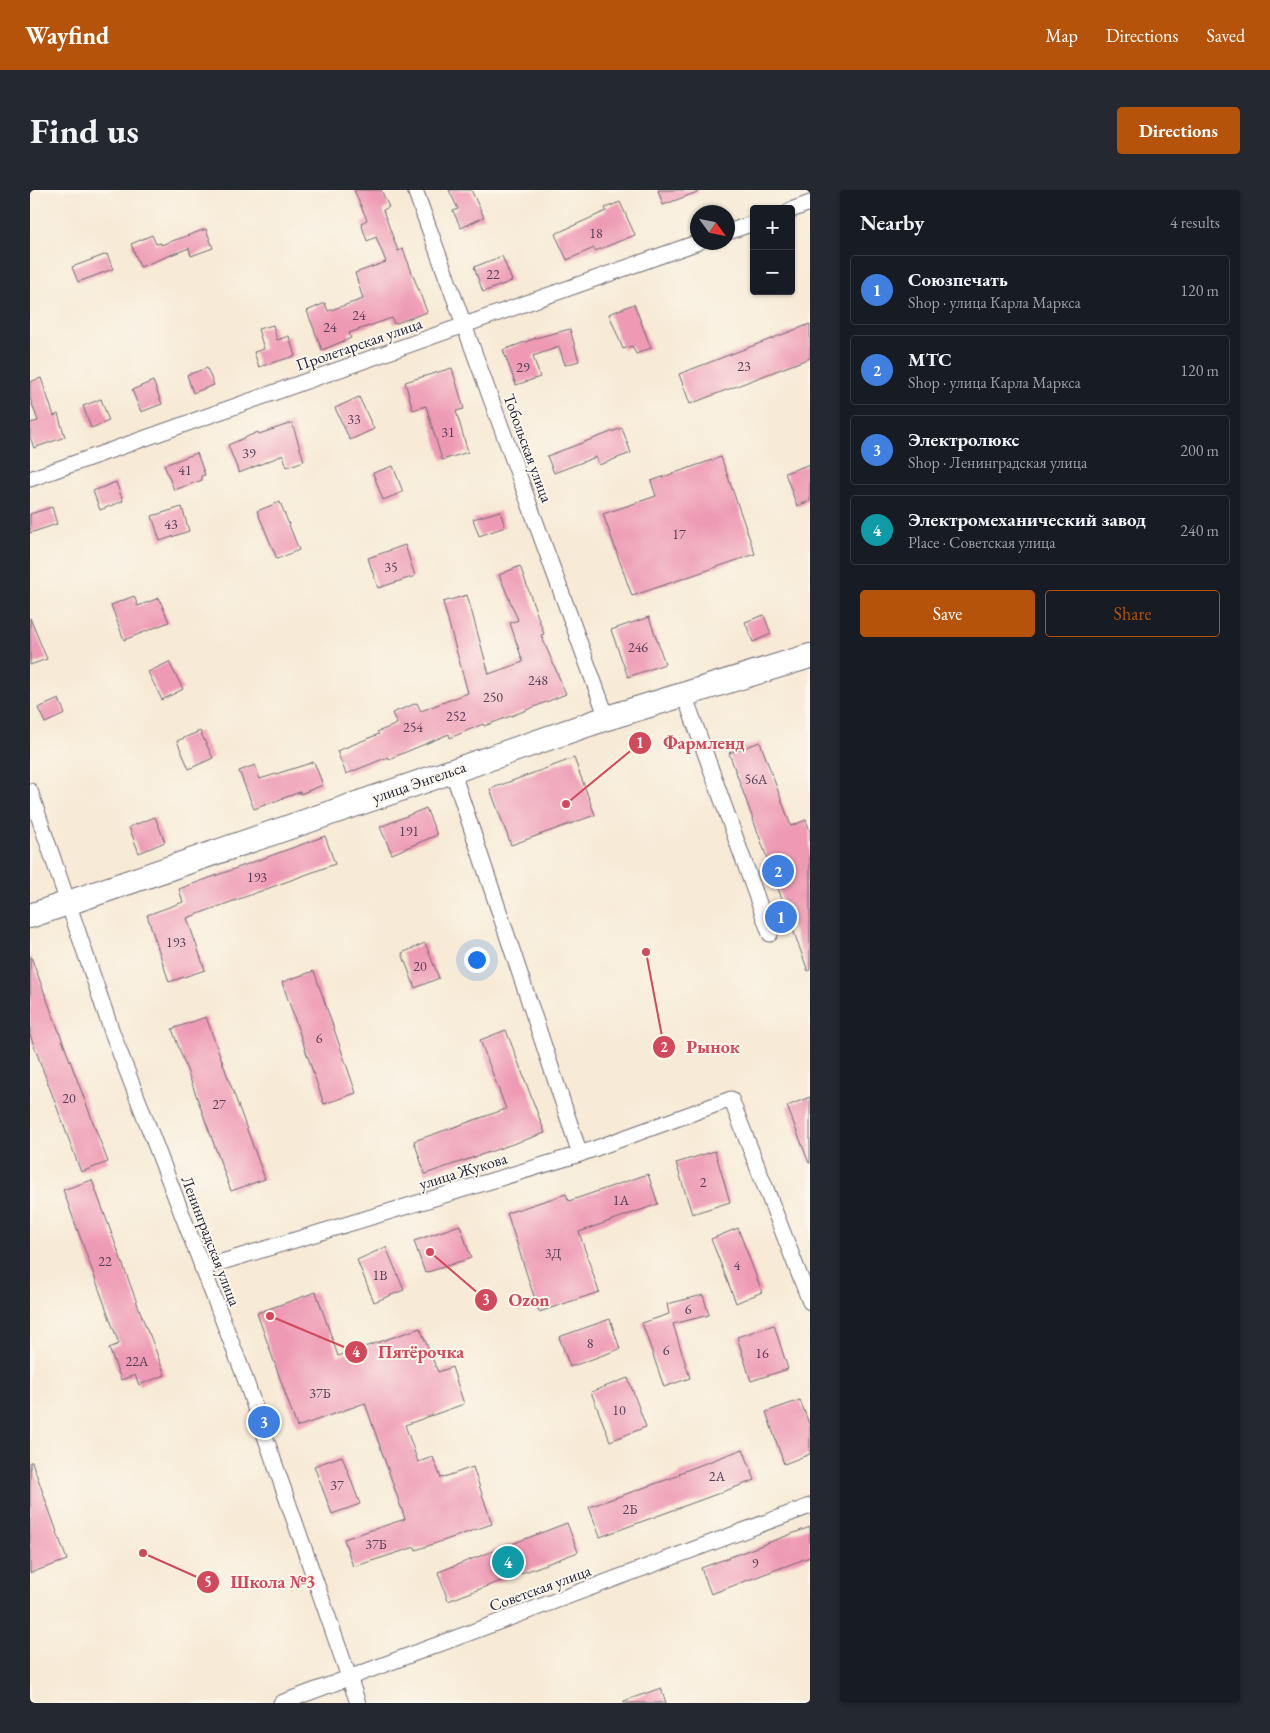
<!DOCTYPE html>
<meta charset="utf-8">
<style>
body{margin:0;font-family:"EB Garamond",serif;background:#242831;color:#f1f3f6}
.controls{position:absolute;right:15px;top:15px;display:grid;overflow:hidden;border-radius:5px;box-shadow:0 1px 4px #0004}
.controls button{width:45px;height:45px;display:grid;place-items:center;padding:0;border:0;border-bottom:1px solid #363941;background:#171b24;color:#f1f3f6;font:25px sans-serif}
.compass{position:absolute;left:660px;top:15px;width:45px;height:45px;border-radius:50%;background:#171b24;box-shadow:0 1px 4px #0004;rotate:123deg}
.you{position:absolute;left:446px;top:769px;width:18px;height:18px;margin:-12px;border:4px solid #fff;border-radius:50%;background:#1a73e8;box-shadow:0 0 0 8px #1a73e833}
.badge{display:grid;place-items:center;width:32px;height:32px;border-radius:50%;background:#b45309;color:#fff;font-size:16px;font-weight:700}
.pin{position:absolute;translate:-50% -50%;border:2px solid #fff;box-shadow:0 1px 5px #0006}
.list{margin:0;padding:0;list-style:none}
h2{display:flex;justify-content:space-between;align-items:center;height:65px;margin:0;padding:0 20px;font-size:21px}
h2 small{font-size:16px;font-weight:400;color:#9ea1a6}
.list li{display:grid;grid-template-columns:32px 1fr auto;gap:15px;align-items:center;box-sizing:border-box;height:70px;margin:0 10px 10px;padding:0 10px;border:1px solid #363941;border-radius:5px}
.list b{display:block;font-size:19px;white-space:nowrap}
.list p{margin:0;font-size:16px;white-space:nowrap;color:#9ea1a6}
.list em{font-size:16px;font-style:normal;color:#9ea1a6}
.actions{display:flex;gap:10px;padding:15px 20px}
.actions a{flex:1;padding:11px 0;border:1px solid #b45309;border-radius:5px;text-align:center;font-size:18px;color:#b45309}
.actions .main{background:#b45309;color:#fff}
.map{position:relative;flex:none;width:780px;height:1513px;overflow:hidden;border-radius:5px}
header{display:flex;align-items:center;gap:30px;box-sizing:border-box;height:70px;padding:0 25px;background:#b45309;color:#fff}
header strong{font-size:24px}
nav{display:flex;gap:28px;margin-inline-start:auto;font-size:18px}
.intro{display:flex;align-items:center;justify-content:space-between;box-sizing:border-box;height:120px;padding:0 30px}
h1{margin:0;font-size:35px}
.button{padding:12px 22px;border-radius:5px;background:#b45309;color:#fff;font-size:18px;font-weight:700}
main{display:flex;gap:30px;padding:0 30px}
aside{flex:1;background:#171b24;border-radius:5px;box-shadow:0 1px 4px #0004}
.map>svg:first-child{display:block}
.building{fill:#ee9ab4}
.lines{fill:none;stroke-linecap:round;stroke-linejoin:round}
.minor-casing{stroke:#6d6871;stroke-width:17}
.primary-casing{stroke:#6d6871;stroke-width:26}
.minor{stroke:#fff;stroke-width:15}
.primary{stroke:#fff;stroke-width:24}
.labels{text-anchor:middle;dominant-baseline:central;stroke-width:4;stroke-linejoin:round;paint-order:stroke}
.number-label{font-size:14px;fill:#554059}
.street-label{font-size:16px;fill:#22223b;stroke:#fbf7ec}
.leader{fill:none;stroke:#d1495b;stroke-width:2}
.callout-dot{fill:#d1495b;stroke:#fbf7ec;stroke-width:2}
.mark-label{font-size:15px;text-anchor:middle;font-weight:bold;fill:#fff}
.callout-label{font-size:18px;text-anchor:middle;font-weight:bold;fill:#d1495b;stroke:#fbf7ec;stroke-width:4;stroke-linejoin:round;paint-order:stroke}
</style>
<header>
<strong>Wayfind</strong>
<nav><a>Map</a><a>Directions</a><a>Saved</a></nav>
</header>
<div class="intro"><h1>Find us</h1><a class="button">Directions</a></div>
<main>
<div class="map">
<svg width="780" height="1513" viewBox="0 0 780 1513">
<rect width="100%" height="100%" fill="#fbf7ec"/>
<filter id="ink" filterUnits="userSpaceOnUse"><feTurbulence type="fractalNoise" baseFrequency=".02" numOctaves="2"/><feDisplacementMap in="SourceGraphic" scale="10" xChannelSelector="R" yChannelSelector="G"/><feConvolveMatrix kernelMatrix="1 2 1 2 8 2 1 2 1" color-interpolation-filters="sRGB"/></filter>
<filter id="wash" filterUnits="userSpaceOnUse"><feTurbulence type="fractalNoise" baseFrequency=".0096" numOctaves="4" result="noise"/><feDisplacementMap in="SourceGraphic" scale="20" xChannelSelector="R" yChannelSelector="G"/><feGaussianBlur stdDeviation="1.12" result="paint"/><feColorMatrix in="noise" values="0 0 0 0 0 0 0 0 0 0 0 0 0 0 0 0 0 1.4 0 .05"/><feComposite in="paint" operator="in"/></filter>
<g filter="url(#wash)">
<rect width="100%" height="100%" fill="#f7ead6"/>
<g id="blocks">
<g class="building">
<path d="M324 0H351L359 17 353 20 368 61 373 59 397 122 364 134 362 128 319 143 321 148 292 160 277 121 295 113 298 121 333 109 325 83 356 72 346 47 337 51 331 33 337 30Z"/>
<path d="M419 0H441L454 27 431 38 423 21 428 19Z"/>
<path d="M628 0H669L670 1 633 15Z"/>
<path d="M590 12 605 45 565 61 564 58 537 70 525 44 576 21 575 18Z"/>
<path d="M176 39 183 58 161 66 159 58 110 77 101 54 122 45 126 54 131 53V55Z"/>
<path d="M77 64 83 79 48 92 42 77Z"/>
<path d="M472 66 482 91 453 102 444 77Z"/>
<path d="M604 114 621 158 606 164 602 156 593 159 579 124Z"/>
<path d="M780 134V168L660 214 649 184Z"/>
<path d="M243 135 247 150 259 146 265 166 229 177 224 162 234 159 228 139Z"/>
<path d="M540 139 549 171 535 175 529 157 503 166 510 187 486 195 473 160 509 147Z"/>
<path d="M177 178 184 195 163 203 157 185Z"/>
<path d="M422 178 434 219 426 221 438 262 412 270 396 216 383 220 375 192Z"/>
<path d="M11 188 24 226 28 224 35 247 4 258 0 247V233L8 231 0 208V192Z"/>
<path d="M123 191 132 214 111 222 102 200Z"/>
<path d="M329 207 344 239 320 250 305 218Z"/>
<path d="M71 209 79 231 61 238 53 216Z"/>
<path d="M262 233 274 271 257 277 253 265 209 283 198 255 228 242 229 244Z"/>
<path d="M592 238 601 263 569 275 566 267 524 283 517 266Z"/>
<path d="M167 263 175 285 171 286 172 290 144 300 134 275Z"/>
<path d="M691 267 725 364 602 406 573 324 626 306 621 291Z"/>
<path d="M780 274V311L767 316 755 283Z"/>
<path d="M363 276 373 302 353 310 343 283Z"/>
<path d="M86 292 93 311 70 320 63 301Z"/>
<path d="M250 312 269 360 247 369 227 321Z"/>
<path d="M22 317 27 334 0 343V324Z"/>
<path d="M152 317 159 341 130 351 122 326Z"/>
<path d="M470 321 475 337 449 346 443 329Z"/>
<path d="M375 355 385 386 348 398 338 368Z"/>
<path d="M490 376 514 444 511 445 536 504 489 523 454 536 453 534 420 548 419 544 359 569 358 567 316 584 307 561 349 544 347 542 367 534 362 523 387 513 391 521 438 503 413 412 437 405 459 484 493 472 480 433 488 430 469 385Z"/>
<path d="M104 406 108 416 129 408 139 432 94 450 81 415Z"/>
<path d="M734 425 741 444 723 452 715 432Z"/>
<path d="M619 427 635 474 598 487 581 440Z"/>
<path d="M0 428 17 469 0 475Z"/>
<path d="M139 472 153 499 132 510 118 482Z"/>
<path d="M29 509 35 524 15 533 8 518Z"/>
<path d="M170 541 183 568 159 579 147 551Z"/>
<path d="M730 552 761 636 776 630 780 641V780L778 781 699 563Z"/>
<path d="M544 568 565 625 481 655 460 599Z"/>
<path d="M284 572 293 595 270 604V602L224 619 209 581 225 575 230 589Z"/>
<path d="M396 618 407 645 362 664 350 637Z"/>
<path d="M125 627 135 652 109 663 99 637Z"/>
<path d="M295 646 305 674 157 728 175 780 139 792 117 725 153 712 149 699Z"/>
<path d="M395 753 409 788 385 798 372 763Z"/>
<path d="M0 767H1L78 972 51 982 0 845Z"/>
<path d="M284 781 326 903 294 914 252 792Z"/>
<path d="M176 827 235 989 201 1001 142 839Z"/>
<path d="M476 840 515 943 395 984 384 951 476 919 450 850Z"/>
<path d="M780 907V973H779L757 916Z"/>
<path d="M685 961 700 1012 662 1024 646 973Z"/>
<path d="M618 984 628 1014 549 1042 569 1102 509 1122 477 1023 536 1004 539 1011Z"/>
<path d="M62 990 118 1143H119L135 1185 109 1195 105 1185 91 1190 79 1158 89 1154 33 1000Z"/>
<path d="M430 1035 441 1068 395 1083 384 1051Z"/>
<path d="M708 1038 732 1102 706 1113 681 1049Z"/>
<path d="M356 1057 374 1100 344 1112 327 1070Z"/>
<path d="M286 1102 308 1166 390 1138 408 1182 422 1177 434 1214 375 1235 388 1272 403 1267 411 1288 443 1277 462 1334 386 1360 385 1357 323 1377 314 1349 375 1329 335 1213 267 1237 227 1123Z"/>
<path d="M673 1105 679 1125 643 1134 660 1188 634 1197 612 1133 639 1124 637 1114Z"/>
<path d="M580 1129 590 1159 540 1177 529 1147Z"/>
<path d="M744 1135 758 1179 721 1191 707 1147Z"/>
<path d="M598 1188 616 1237 580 1251 561 1202Z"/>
<path d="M770 1210 780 1236V1264L754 1274 736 1222Z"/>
<path d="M713 1259 725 1290 570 1347 559 1317 650 1285 649 1283Z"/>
<path d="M312 1266 330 1314 302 1324 284 1276Z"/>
<path d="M0 1272H2L37 1370 0 1383Z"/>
<path d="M537 1333 548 1362 418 1411 408 1382Z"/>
<path d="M780 1337V1367L681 1404 671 1378Z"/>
<path d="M631 1498 636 1513H594V1511Z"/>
</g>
</g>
</g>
<g filter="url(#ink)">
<use href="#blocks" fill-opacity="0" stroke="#6d6871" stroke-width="1"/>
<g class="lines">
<defs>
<g id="minor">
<path d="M385 0 577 528"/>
<path d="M761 20 780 13"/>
<path d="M698 42 724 33"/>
<path d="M0 289 669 52"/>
<path d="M654 504 740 744"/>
<path d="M422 580 550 964"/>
<path d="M0 601 82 842 212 1180 328 1513"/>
<path d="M172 1078 550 964 701 909 780 1112"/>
<path d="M251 1513 780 1316"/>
</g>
<path id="primary" d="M0 726 577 528 780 466"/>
</defs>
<use href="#minor" class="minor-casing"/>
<use href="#primary" class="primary-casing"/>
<use href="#minor" class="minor"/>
<use href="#primary" class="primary"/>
</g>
</g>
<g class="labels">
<g class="number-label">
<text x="566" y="43">18</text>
<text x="463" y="84">22</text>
<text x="329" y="125">24</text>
<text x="300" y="137">24</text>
<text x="714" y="176">23</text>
<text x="493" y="177">29</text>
<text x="324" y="229">33</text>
<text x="418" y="242">31</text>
<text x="219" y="263">39</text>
<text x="155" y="280">41</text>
<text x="141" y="334">43</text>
<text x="649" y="344">17</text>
<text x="361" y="377">35</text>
<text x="608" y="457">246</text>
<text x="508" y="490">248</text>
<text x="463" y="507">250</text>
<text x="426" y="526">252</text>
<text x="383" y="537">254</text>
<text x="726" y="589">56А</text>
<text x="379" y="641">191</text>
<text x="227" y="687">193</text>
<text x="146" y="752">193</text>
<text x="390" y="776">20</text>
<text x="289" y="848">6</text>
<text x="39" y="908">20</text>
<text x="189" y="914">27</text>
<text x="673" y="992">2</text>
<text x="591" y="1010">1А</text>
<text x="523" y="1063">3Д</text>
<text x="75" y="1071">22</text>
<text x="707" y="1075">4</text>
<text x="350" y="1085">1В</text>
<text x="658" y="1119">6</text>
<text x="560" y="1153">8</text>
<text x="636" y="1160">6</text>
<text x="732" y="1163">16</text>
<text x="107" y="1171">22А</text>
<text x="290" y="1203">37Б</text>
<text x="589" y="1220">10</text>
<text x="687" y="1286">2А</text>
<text x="307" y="1295">37</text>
<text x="600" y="1319">2Б</text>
<text x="346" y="1354">37Б</text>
<text x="725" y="1373">9</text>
</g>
<g class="street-label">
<text transform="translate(329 154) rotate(-19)">Пролетарская улица</text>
<text transform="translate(498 258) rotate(70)">Тобольская улица</text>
<text transform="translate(389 592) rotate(-19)">улица Энгельса</text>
<text transform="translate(433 981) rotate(-17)">улица Жукова</text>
<text transform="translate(181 1051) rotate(69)">Ленинградская улица</text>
<text transform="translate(510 1398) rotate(-20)">Советская улица</text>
</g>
</g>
<path class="leader" d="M536 614L610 553M616 762L634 857M400 1062L456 1110M240 1126L326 1162M113 1363L178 1392"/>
<g class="callout-dot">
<circle cx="536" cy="614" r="5"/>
<circle cx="616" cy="762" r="5"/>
<circle cx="400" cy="1062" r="5"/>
<circle cx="240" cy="1126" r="5"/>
<circle cx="113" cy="1363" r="5"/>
<circle cx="610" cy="553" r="12"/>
<circle cx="634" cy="857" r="12"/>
<circle cx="456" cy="1110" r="12"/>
<circle cx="326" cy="1162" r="12"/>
<circle cx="178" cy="1392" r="12"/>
</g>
<g class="mark-label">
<text x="610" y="558">1</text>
<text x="634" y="862">2</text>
<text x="456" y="1115">3</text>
<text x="326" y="1167">4</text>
<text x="178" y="1397">5</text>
</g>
<g class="callout-label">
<text x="674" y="559">Фармленд</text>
<text x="683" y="863">Рынок</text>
<text x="499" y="1116">Ozon</text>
<text x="391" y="1168">Пятёрочка</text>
<text x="243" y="1398">Школа №3</text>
</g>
</svg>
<div class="controls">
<button>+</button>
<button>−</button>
</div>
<svg class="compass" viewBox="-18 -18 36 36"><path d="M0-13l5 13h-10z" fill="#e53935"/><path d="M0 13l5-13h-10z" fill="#9ea1a6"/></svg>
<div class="you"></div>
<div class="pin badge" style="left:751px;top:727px;background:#3f7fe0">1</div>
<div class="pin badge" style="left:748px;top:681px;background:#3f7fe0">2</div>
<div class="pin badge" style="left:234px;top:1232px;background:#3f7fe0">3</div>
<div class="pin badge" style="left:478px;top:1372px;background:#0f9aa8">4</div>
</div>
<aside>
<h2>Nearby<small>4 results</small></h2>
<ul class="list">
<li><span class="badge" style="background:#3f7fe0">1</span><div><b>Союзпечать</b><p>Shop · улица Карла Маркса</p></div><em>120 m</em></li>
<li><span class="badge" style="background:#3f7fe0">2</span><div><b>МТС</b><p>Shop · улица Карла Маркса</p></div><em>120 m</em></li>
<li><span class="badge" style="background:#3f7fe0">3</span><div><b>Электролюкс</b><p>Shop · Ленинградская улица</p></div><em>200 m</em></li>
<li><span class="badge" style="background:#0f9aa8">4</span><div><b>Электромеханический завод</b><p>Place · Советская улица</p></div><em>240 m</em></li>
</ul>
<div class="actions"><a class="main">Save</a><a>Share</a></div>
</aside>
</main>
